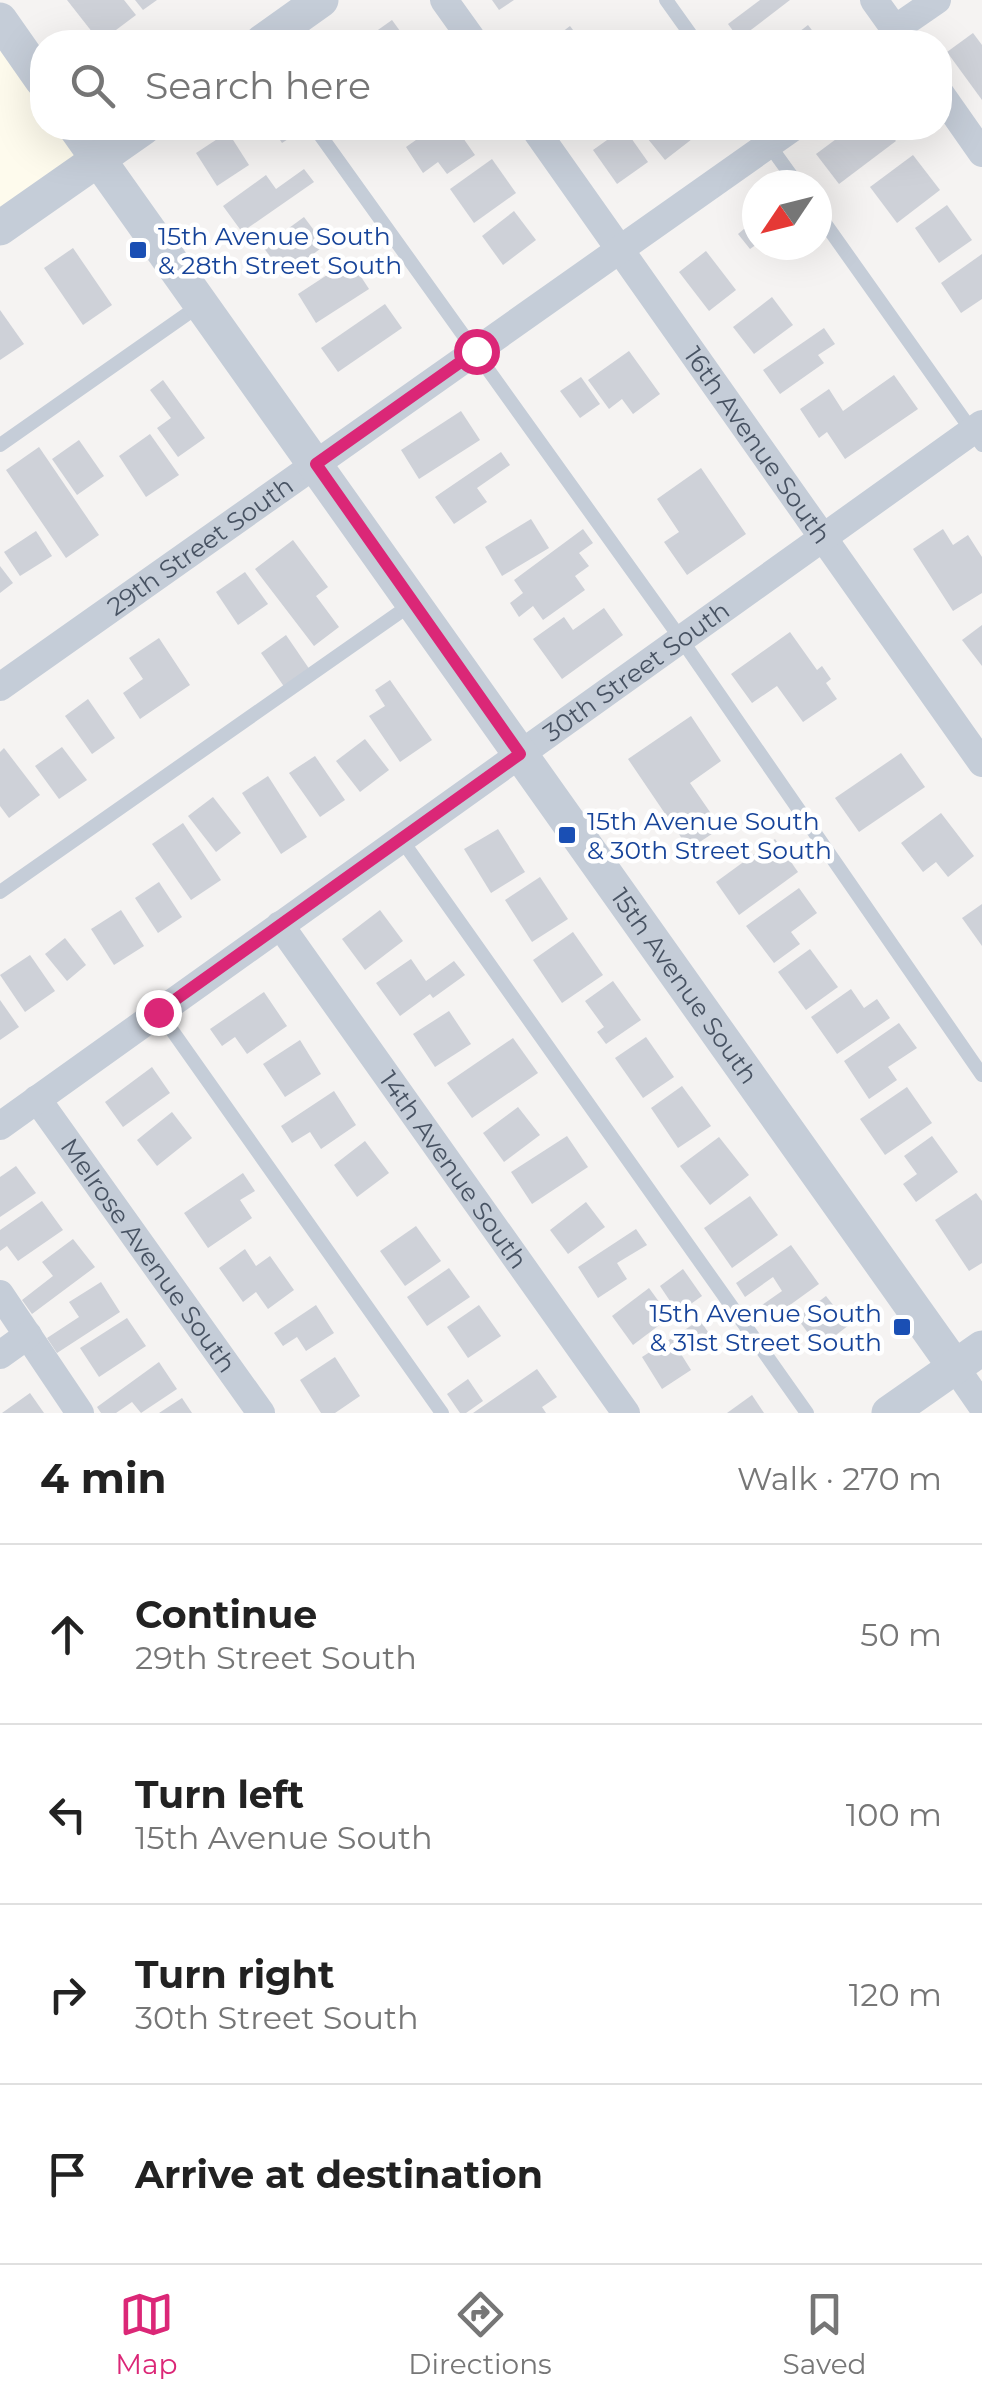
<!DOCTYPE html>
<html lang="en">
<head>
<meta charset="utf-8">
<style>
	body { margin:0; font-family:Montserrat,sans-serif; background:#f6f6f6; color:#222 }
	.compass { position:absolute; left:742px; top:170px; width:90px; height:90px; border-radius:50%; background:#fff; box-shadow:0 10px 40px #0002; rotate:235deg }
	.stop { position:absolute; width:30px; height:30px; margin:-22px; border:8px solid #db2777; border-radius:50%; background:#fff }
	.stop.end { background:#db2777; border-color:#fff; box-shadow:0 2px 10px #0008 }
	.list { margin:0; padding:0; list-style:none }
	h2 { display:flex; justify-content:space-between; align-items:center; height:130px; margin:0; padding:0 40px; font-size:42px }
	h2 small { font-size:32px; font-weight:400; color:#767676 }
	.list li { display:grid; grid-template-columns:65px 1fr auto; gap:30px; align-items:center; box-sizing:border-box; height:180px; padding:0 40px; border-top:2px solid #e0e0e0 }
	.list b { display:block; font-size:38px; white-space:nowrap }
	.list p { margin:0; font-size:32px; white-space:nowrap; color:#767676 }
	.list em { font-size:32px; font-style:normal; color:#767676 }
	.icon { flex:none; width:55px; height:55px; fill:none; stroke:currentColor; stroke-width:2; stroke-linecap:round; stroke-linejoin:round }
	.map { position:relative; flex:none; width:982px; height:1413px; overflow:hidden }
	.search { position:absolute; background:#fff; box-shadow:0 10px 40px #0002; left:30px; right:30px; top:30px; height:110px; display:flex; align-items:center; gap:25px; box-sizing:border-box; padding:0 35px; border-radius:40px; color:#767676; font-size:38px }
	.sheet { height:850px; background:#fff }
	nav { display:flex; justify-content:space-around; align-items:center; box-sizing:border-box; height:140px; border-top:2px solid #e0e0e0; background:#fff; font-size:28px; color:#767676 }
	nav a { display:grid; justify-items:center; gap:5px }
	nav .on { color:#db2777 }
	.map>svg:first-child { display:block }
	.commercial { fill:#fefbed }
	.building { fill:#ced1d8 }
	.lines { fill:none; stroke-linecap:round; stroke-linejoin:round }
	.service { stroke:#c5cdd8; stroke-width:14 }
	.minor { stroke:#c5cdd8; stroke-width:28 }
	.tertiary { stroke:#c5cdd8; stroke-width:35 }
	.route { stroke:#db2777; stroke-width:12 }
	.transit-dot { fill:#1a4fb4; stroke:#fff; stroke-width:4 }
	.labels { text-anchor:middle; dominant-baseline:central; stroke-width:9; stroke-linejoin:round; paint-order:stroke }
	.transit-label { font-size:25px; fill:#164399; stroke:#fff; text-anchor:start }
	.street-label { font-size:25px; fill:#485363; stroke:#fff }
</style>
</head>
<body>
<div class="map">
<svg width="982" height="1413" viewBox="0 0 982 1413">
	<rect width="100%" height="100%" fill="#f5f3f2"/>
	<path class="commercial" d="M0,45L42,105V128H59L80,157L0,213Z"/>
	<g class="building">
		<path d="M67,0H124L136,15L100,42Z"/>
		<path d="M135,0H157L143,10Z"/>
		<path d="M492,0H514L499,10Z"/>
		<path d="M760,0H790L739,39L728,24Z"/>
		<path d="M392,20L408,42H361Z"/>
		<path d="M808,25L821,42H786Z"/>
		<path d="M570,26L582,42H549Z"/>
		<path d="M973,33L982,45V100L947,52Z"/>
		<path d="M272,128H300L302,130L282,143Z"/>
		<path d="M433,128H456L475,155L447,174L438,162L423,173L406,147Z"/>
		<path d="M624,128L648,162L617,184L593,150Z"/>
		<path d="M639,128H683L692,139L665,160Z"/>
		<path d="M851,128H885L896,141L839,184L816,154Z"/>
		<path d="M228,132L249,165L217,186L196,153Z"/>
		<path d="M913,155L940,190L897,223L870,187Z"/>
		<path d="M492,159L516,193L474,223L450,189Z"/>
		<path d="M304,169L314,182L242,232L223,206L266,175L276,189Z"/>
		<path d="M947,205L972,240L939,263L915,228Z"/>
		<path d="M514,211L536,240L503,265L482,236Z"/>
		<path d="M304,217L325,245L285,276L263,247Z"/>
		<path d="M757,218V244L750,249L738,234Z"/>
		<path d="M73,248L112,305L83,325L44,268Z"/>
		<path d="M706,251L736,290L709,311L679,272Z"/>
		<path d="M982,254V299L961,313L941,283Z"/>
		<path d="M350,260L369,289L316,323L298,294Z"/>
		<path d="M772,297L793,325L754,354L733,327Z"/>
		<path d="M385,304L402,328L338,372L321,348Z"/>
		<path d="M0,310L24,344L0,360Z"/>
		<path d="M824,328L835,344L818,355L824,363L780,394L763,370Z"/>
		<path d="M629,351L660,394L633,414L622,399L609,409L588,380Z"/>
		<path d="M894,375L918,409L845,459L827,432L819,438L800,409L829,389L843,411Z"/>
		<path d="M581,377L600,404L580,418L560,391Z"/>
		<path d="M163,380L205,438L178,457L157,428L171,418L150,390Z"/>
		<path d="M461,411L480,440L419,479L401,450Z"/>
		<path d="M150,434L179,475L146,497L119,456Z"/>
		<path d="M79,440L104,476L77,495L52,459Z"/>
		<path d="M39,447L99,535L66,558L6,470Z"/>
		<path d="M501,452L510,465L477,488L487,502L454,524L435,497Z"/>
		<path d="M701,468L746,534L687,575L664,542L679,532L657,499Z"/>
		<path d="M531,519L549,548L502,576L485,547Z"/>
		<path d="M583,529L593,543L579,553L589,566L575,576L585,590L543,620L533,606L519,617L510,603L523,593L514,580Z"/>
		<path d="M943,529L953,545L968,535L982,557V593L953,611L913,549Z"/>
		<path d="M36,531L52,556L20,576L4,552Z"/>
		<path d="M293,540L328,587L316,596L339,627L314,646L255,569Z"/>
		<path d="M0,566L13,583L0,593Z"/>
		<path d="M245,572L268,604L238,625L216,592Z"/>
		<path d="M604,608L623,635L562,679L533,639L564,617L573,630Z"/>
		<path d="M982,625V666L962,640Z"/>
		<path d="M790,632L817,670L822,666L831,679L826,683L837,699L803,722L777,686L752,703L731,674Z"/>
		<path d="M286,635L310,670L285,688L261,653Z"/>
		<path d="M159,638L190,685L140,719L123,693L143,679L129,658Z"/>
		<path d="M390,680L432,740L400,762L369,716L385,706L375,690Z"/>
		<path d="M88,699L115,738L92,754L65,716Z"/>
		<path d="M691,716L721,761L690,783L721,828L689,849L628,759Z"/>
		<path d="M365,739L389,770L360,792L336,761Z"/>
		<path d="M62,747L87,780L59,799L35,766Z"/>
		<path d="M4,748L40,795L9,818L0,806V752Z"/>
		<path d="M901,753L925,787L859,832L835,798Z"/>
		<path d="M315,756L345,800L320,817L289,773Z"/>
		<path d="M268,776L307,837L281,854L242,793Z"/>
		<path d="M213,797L241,833L216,852L188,816Z"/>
		<path d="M941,813L974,856L948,877L936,862L923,872L901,843Z"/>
		<path d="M183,823L221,880L191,900L152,844Z"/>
		<path d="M498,829L525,872L491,893L464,849Z"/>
		<path d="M775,839L798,872L739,915L716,882Z"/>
		<path d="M540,877L568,919L532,942L505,900Z"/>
		<path d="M159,882L182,917L158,933L135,898Z"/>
		<path d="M799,888L817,913L791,932L800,944L774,963L746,926Z"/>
		<path d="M982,904V946L962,918Z"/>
		<path d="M121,910L144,946L114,965L91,929Z"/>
		<path d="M380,910L403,941L365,970L342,939Z"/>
		<path d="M573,932L603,975L562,1003L533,960Z"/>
		<path d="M65,938L86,965L67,981L45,954Z"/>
		<path d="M810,949L838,987L806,1010L778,972Z"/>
		<path d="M30,955L55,991L25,1012L0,975Z"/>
		<path d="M411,959L426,981L454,961L465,975L433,998L430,994L400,1016L376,983Z"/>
		<path d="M613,981L641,1020L606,1044L597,1032L604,1027L585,1001Z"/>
		<path d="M851,989L864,1008L877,999L890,1018L837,1054L811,1017Z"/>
		<path d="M264,992L287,1026L247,1054L235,1037L222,1046L210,1029Z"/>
		<path d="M0,1000L19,1027L0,1040Z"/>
		<path d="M449,1011L471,1044L435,1067L413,1034Z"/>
		<path d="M899,1023L917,1048L888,1067L897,1080L869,1099L844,1061Z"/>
		<path d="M646,1037L674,1077L643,1098L615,1058Z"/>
		<path d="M513,1038L538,1073L472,1118L447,1083Z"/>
		<path d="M300,1040L321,1074L285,1097L263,1064Z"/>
		<path d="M152,1067L170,1093L123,1127L105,1102Z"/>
		<path d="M682,1086L711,1126L678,1148L651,1108Z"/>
		<path d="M907,1087L932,1123L885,1155L860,1119Z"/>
		<path d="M334,1091L356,1125L321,1149L310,1132L292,1143L281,1126Z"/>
		<path d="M518,1107L540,1135L504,1162L483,1133Z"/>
		<path d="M172,1112L192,1138L157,1166L137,1140Z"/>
		<path d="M567,1136L588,1167L532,1204L511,1172Z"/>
		<path d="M932,1136L958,1172L916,1202L903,1184L917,1174L904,1156Z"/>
		<path d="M719,1137L749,1175L710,1205L680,1166Z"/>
		<path d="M365,1141L389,1173L357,1197L334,1165Z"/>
		<path d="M16,1166L36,1193L0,1217V1177Z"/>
		<path d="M243,1173L255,1191L240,1200L252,1218L208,1248L184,1213Z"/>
		<path d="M976,1193L982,1201V1263L969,1271L935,1220Z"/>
		<path d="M750,1196L778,1235L732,1268L704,1228Z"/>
		<path d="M42,1201L63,1230L18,1261L7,1246L0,1251V1230Z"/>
		<path d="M586,1202L605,1227L568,1254L550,1230Z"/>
		<path d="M416,1226L441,1261L405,1286L380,1251Z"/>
		<path d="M636,1229L647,1245L617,1263L627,1279L598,1298L578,1267Z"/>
		<path d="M73,1239L95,1267L32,1314L22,1300L53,1276L42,1262Z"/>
		<path d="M791,1245L819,1284L765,1323L755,1310L782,1291L773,1277L745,1297L736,1283Z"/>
		<path d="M245,1249L256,1266L270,1256L294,1290L268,1309L256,1292L243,1302L219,1268Z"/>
		<path d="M449,1268L470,1297L427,1326L407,1297Z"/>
		<path d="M683,1269L702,1296L678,1313L660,1286Z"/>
		<path d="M101,1282L120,1312L57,1353L47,1338L79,1317L69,1302Z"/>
		<path d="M649,1288L670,1317L633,1345L612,1316Z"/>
		<path d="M826,1296L849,1325L819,1348L797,1318Z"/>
		<path d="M316,1305L334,1333L306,1351L297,1337L283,1346L274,1333Z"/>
		<path d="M479,1305L501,1336L468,1358L447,1327Z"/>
		<path d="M127,1318L146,1346L99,1377L80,1348Z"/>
		<path d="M700,1320L710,1335L681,1354L691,1370L662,1389L642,1357Z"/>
		<path d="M335,1357L360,1396L335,1413H321L300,1380Z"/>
		<path d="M159,1362L177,1389L141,1413L132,1402L116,1413H101L97,1407Z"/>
		<path d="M537,1369L557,1397L542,1407L546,1413H473Z"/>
		<path d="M468,1379L483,1401L466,1413H460L447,1394Z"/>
		<path d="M30,1393L44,1413H2Z"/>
		<path d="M752,1395L764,1413H727Z"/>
		<path d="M182,1398L192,1413H159Z"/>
	</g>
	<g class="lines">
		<g class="service">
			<path d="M666,0L696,42"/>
			<path d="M315,128L681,639L982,1075"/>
			<path d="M757,128L798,185"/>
			<path d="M817,212L982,445"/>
			<path d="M0,445L200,305"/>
			<path d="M401,839L807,1413"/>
			<path d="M0,892L413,603"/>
			<path d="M159,1012L442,1413"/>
		</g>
		<g class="minor">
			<path d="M444,0L474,42"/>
			<path d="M874,0L904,42"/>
			<path d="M895,29L937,0"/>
			<path d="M940,93L982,153"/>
			<path id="s1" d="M534,128L982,763"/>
			<path id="s2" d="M0,687L792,128"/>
			<path id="s3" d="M280,925L626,1413"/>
			<path id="s4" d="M37,1099L261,1413"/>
			<path id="s5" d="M0,1126L982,424"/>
			<path d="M0,1294L80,1413"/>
			<path d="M0,1355L28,1335"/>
			<path d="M955,1367L982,1406"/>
		</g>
		<g class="tertiary">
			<path d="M0,20L42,80"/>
			<path d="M262,42L321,0"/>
			<path id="s6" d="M76,128L955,1367"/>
			<path d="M0,228L143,128"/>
			<path d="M889,1413L982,1348"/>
		</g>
	</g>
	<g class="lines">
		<path class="route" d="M158,1012L520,754L316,464L476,351"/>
	</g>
	<g class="transit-dot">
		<rect x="128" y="240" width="20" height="20" rx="5"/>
		<rect x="557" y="825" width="20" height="20" rx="5"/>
		<rect x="892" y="1317" width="20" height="20" rx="5"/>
	</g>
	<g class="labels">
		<g class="transit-label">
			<text x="158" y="236">15th Avenue South<tspan x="158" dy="29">&amp; 28th Street South</tspan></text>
			<text x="587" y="821">15th Avenue South<tspan x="587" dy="29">&amp; 30th Street South</tspan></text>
			<text x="882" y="1313" text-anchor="end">15th Avenue South<tspan x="882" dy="29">&amp; 31st Street South</tspan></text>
		</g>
		<g class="street-label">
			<text stroke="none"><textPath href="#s1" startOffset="388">16th Avenue South</textPath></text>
			<text stroke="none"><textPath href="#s2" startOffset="245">29th Street South</textPath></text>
			<text stroke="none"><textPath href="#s5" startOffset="782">30th Street South</textPath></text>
			<text stroke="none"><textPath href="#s6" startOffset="1052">15th Avenue South</textPath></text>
			<text stroke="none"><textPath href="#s3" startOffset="300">14th Avenue South</textPath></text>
			<text stroke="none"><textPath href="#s4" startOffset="192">Melrose Avenue South</textPath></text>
		</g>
	</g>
</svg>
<svg class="compass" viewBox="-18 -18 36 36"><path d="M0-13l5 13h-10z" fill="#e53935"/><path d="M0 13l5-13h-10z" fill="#767676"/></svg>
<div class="stop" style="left:476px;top:351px"></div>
<div class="stop end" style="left:158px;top:1012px"></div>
<div class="search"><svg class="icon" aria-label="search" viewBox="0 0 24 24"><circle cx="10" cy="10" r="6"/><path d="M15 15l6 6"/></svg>Search here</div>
</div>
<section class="sheet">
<h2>4 min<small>Walk · 270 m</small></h2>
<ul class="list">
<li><svg class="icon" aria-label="ahead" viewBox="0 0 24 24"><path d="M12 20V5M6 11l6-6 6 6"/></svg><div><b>Continue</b><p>29th Street South</p></div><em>50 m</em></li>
<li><svg class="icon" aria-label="left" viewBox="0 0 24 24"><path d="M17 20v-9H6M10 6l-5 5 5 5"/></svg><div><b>Turn left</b><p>15th Avenue South</p></div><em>100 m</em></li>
<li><svg class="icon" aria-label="right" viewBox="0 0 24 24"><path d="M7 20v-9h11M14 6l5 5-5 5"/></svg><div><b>Turn right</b><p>30th Street South</p></div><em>120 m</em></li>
<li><svg class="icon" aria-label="arrive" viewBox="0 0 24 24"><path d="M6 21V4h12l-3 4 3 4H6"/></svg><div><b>Arrive at destination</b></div></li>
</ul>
</section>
<nav>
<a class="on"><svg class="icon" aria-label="map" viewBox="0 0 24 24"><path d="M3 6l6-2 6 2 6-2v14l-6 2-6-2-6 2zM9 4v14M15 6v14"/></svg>Map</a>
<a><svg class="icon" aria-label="directions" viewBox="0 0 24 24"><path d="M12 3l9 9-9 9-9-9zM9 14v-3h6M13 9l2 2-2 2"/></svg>Directions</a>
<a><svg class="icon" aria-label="saved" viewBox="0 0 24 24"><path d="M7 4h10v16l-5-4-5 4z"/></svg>Saved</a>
</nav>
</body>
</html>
